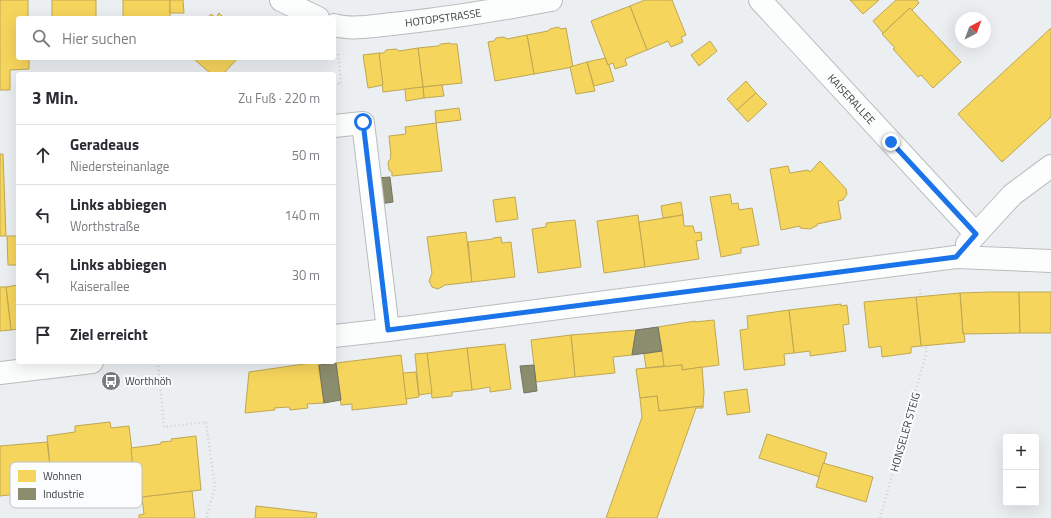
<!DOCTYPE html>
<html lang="de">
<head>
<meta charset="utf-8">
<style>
	body { margin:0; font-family:"Titillium Web",sans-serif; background:#f2f2f3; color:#2b2b33 }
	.controls { position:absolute; right:12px; bottom:12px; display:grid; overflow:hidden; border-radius:4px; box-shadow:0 4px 16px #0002 }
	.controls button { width:36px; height:36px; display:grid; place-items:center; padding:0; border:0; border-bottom:1px solid #e1e1e2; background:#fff; color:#2b2b33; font:20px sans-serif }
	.compass { position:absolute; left:955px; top:12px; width:36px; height:36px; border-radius:50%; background:#fff; box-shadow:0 4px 16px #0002; rotate:41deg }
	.stop { position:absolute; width:12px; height:12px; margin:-9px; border:3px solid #1a73e8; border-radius:50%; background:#fff }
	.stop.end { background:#1a73e8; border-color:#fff; box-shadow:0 1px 4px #0008 }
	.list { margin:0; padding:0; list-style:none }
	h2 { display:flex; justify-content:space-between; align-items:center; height:52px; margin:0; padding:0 16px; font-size:17px }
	h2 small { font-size:13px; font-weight:400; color:#7c7c81 }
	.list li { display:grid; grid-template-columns:26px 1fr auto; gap:12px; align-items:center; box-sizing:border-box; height:60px; padding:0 16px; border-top:1px solid #e1e1e2 }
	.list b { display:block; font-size:15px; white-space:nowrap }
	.list p { margin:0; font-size:13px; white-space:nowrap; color:#7c7c81 }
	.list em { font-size:13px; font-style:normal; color:#7c7c81 }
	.icon { flex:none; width:22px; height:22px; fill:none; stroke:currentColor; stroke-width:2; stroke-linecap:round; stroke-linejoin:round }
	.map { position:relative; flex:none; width:1051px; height:518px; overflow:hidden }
	.search { position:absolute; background:#fff; box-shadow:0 4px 16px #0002; left:16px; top:16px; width:320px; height:44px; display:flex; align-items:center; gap:10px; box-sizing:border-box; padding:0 14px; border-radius:4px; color:#7c7c81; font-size:15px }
	.panel { position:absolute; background:#fff; box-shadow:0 4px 16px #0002; left:16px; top:72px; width:320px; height:292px; border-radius:4px }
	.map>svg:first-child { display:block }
	.homes { fill:#f6d55c; stroke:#bea753 }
	.industry { fill:#8c8c6e; stroke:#737460 }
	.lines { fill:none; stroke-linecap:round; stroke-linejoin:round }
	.minor-casing { stroke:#babcbe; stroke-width:24 }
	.path { stroke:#cecfd0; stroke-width:2.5; stroke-dasharray:1 3; stroke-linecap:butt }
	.minor { stroke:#fcfdfd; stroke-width:22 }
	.route { stroke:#1a73e8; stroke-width:5 }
	.labels { text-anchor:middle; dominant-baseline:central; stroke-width:4; stroke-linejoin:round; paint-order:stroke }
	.street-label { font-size:11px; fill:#3a3c3e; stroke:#fafcfe }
	.poi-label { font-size:11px; fill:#3a3c3e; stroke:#fafcfe; text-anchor:start }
	.key { fill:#fafcfe; stroke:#c0c2c4; stroke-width:1 }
	.key-label { font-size:11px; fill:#3a3c3e }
</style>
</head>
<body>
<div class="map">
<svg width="1051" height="518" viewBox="0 0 1051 518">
	<rect width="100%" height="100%" fill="#eceff2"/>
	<g class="homes">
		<path d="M0,0H28V18H18V58H29V69L10,70V90H0Z"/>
		<rect x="52" y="0" width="44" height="18"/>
		<rect x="123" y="0" width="47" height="18"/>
		<path d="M170,0H183L184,13H170Z"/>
		<path d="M645,0H672L686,35L681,37L683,42L671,47L668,41L647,50L630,6Z"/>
		<path d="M850,0H879L863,14Z"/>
		<path d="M896,0H917L919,3L912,10L910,8L883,33L873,21Z"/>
		<path d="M630,6L647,50L625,59L627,65L615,69L613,63L608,65L591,21Z"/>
		<path d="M910,8L961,62L933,88L921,75L918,77L893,49L895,48L882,34Z"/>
		<path d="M219,13L224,18H207L211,14L216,18Z"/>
		<path d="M558,27L561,29L566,28L573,67L534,74L527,35L548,31L550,29Z"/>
		<path d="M1051,28V117L1002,162L958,114Z"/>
		<path d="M527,35L534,74L495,81L488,42L494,41L496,38L504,37L507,39Z"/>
		<path d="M710,41L717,51L699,66L691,55Z"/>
		<path d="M449,43L452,44H457L462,83L423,87L418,48L438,46L441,44Z"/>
		<path d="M418,48L423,87L383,92L379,53H384L386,50L396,49L399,51Z"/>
		<path d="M379,53L383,85L368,88L363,55Z"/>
		<path d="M194,58H238L223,74H211L194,59Z"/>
		<path d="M605,58L608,65H609L614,81L594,86L587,62Z"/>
		<path d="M587,62L595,91L576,94L570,67Z"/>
		<path d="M746,81L756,93L737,110L727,99Z"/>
		<path d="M442,85L444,96L424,98L423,87Z"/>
		<path d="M423,87L424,98L406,101L405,89Z"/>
		<path d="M756,93L767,104L748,122L737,110Z"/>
		<path d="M459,108L461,120L436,123L435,111Z"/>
		<path d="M436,123L442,171L392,176V172L389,170L388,162L391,158L390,155H391L389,136L406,134L405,127Z"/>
		<path d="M0,154H3L6,236H0Z"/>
		<path d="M820,161L846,189L847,194L843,200L838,201L841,219L817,224L818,225L810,229L800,228V226L781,230L770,169L788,166L790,173L808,170L810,172Z"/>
		<path d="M730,194L732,204L738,203L739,210L752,208L759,245L741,248V253L721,257L710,197Z"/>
		<path d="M515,197L518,219L496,222L493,200Z"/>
		<path d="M681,202L683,215L663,218L661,206Z"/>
		<path d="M638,215L645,267L604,273L597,221Z"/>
		<path d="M683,215L684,226H693L695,233L701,232L702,240L696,241L699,259L645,267L639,222Z"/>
		<path d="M575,220L581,267L538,273L532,229L546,227V223Z"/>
		<path d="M466,232L472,282L445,285L438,289L432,287L429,281L432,273L427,237Z"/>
		<path d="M7,236H18V265H8Z"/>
		<path d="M501,237L502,243L511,242L515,277L472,282L468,242L493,239V238Z"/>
		<path d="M18,285V329L11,330L6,287Z"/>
		<path d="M0,287H6L11,330L0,331Z"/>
		<path d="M990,292H1019L1020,333L963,334L960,293Z"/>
		<path d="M1019,292H1051V333H1020Z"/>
		<path d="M960,293L963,334L964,333L965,342L921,346L916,297Z"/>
		<path d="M916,297L921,346L911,347V353L882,357L881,346L869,348L864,302Z"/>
		<path d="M841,304V306L847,305L849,324L843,325L846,351L810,356V351L794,353L789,310Z"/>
		<path d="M789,310L794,353L784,354L785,365L744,370L740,330L748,329L747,316Z"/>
		<path d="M714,320L719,365L682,370V365L664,367L658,327L695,321V322Z"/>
		<path d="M636,330L632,355L613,357L615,373L575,377L571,335Z"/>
		<path d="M571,335L575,377L536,382L531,340Z"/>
		<path d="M505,344L511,389L490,392V387L472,390L467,348Z"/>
		<path d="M467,348L472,390L452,392V396L432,398L427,353Z"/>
		<path d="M662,351L664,366L646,368L644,354Z"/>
		<path d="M427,353L432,393L419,395L415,354Z"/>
		<path d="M401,355L407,404L352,410V404L341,405L336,363Z"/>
		<path d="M318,362L324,403L307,404L308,408L290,410L289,407L274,408L275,410L245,413L249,372Z"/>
		<path d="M682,365V370L702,367L704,392L703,406L659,411L657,396L640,398L636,369Z"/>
		<path d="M416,372L419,397L406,399L403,373Z"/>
		<path d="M747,389L750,412L727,415L724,392Z"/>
		<path d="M657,396L659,411L703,406V408H696L657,518H606L642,417L640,398Z"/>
		<path d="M110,422L111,428L129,426L135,475L52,484L47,436L75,432V426Z"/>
		<path d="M767,434L827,453L820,477L759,458Z"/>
		<path d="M196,436L201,490L136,498L131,448L161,444V442L172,441L171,439Z"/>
		<path d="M47,442L53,490L0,496V446Z"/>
		<path d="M823,463L873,477L866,502L816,487Z"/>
		<path d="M192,491L195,518H139V515L144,514L142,497Z"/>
		<path d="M256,506L317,513L316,518H255Z"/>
	</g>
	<g class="industry">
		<path d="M390,177L393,202L380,204L377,178Z"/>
		<path d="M658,327L662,351L632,355L636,330Z"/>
		<path d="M336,363L341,400L324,403L319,365Z"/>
		<path d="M534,365L537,391L524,393L520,366Z"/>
	</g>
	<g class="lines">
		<g class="minor-casing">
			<g id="minor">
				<path d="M281,0L318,18"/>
				<path id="s1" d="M760,0L976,234"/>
				<path id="s2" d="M334,25C352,30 373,26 392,24C445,19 498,10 551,0"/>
				<path d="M334,126L363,123L388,330"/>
				<path d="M967,244L1012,195L1051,166"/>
				<path d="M334,336L388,330L956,257L1051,261"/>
				<path d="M0,373L92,362"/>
			</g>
		</g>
		<g class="path">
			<path d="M334,84H341L338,52"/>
			<path d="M920,289L921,296"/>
			<path d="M158,362L164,427L206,422L215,488L207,514V518"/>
			<path d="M880,518L926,354V345"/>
		</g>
		<use href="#minor" class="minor"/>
	</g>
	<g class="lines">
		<path class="route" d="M363,122L388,330L956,257L976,234L891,142"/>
	</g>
	<defs>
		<g id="bus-disc" transform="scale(1)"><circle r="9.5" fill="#787b7d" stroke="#fafcfe"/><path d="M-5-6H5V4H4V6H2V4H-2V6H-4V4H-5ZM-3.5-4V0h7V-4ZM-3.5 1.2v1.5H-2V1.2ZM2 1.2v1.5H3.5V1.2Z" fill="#fff"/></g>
	</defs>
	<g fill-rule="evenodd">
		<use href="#bus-disc" x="111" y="381"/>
	</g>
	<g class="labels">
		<g class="street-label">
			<text stroke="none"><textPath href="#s2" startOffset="110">HOTOPSTRASSE</textPath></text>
			<text stroke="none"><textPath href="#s1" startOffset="135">KAISERALLEE</textPath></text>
			<text transform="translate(905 432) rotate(-74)">HONSELER STEIG</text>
		</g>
		<g class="poi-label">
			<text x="125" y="381">Worthhöh</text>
		</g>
	</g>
	<rect x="10" y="462" width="132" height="46" rx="6" class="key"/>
	<rect x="18" y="470" width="18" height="12" fill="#f6d55c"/>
	<rect x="18" y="488" width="18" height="12" fill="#8c8c6e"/>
	<g class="key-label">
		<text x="43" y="480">Wohnen</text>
		<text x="43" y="498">Industrie</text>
	</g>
</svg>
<div class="controls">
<button>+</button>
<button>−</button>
</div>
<svg class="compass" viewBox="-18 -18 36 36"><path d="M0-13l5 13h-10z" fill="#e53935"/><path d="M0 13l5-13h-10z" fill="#7c7c81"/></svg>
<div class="stop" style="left:363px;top:122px"></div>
<div class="stop end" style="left:891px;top:142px"></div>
<div class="search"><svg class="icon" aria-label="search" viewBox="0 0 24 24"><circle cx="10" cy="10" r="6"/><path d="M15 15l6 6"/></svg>Hier suchen</div>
<section class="panel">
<h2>3 Min.<small>Zu Fuß · 220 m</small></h2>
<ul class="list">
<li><svg class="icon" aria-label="ahead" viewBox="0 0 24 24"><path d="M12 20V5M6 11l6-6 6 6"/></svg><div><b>Geradeaus</b><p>Niedersteinanlage</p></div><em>50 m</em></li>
<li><svg class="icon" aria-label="left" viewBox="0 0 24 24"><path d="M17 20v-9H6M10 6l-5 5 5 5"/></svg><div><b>Links abbiegen</b><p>Worthstraße</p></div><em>140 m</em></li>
<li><svg class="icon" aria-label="left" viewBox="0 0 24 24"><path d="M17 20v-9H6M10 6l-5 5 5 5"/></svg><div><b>Links abbiegen</b><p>Kaiserallee</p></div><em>30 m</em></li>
<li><svg class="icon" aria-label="arrive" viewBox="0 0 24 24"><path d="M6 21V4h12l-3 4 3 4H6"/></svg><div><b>Ziel erreicht</b></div></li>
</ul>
</section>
</div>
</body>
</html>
